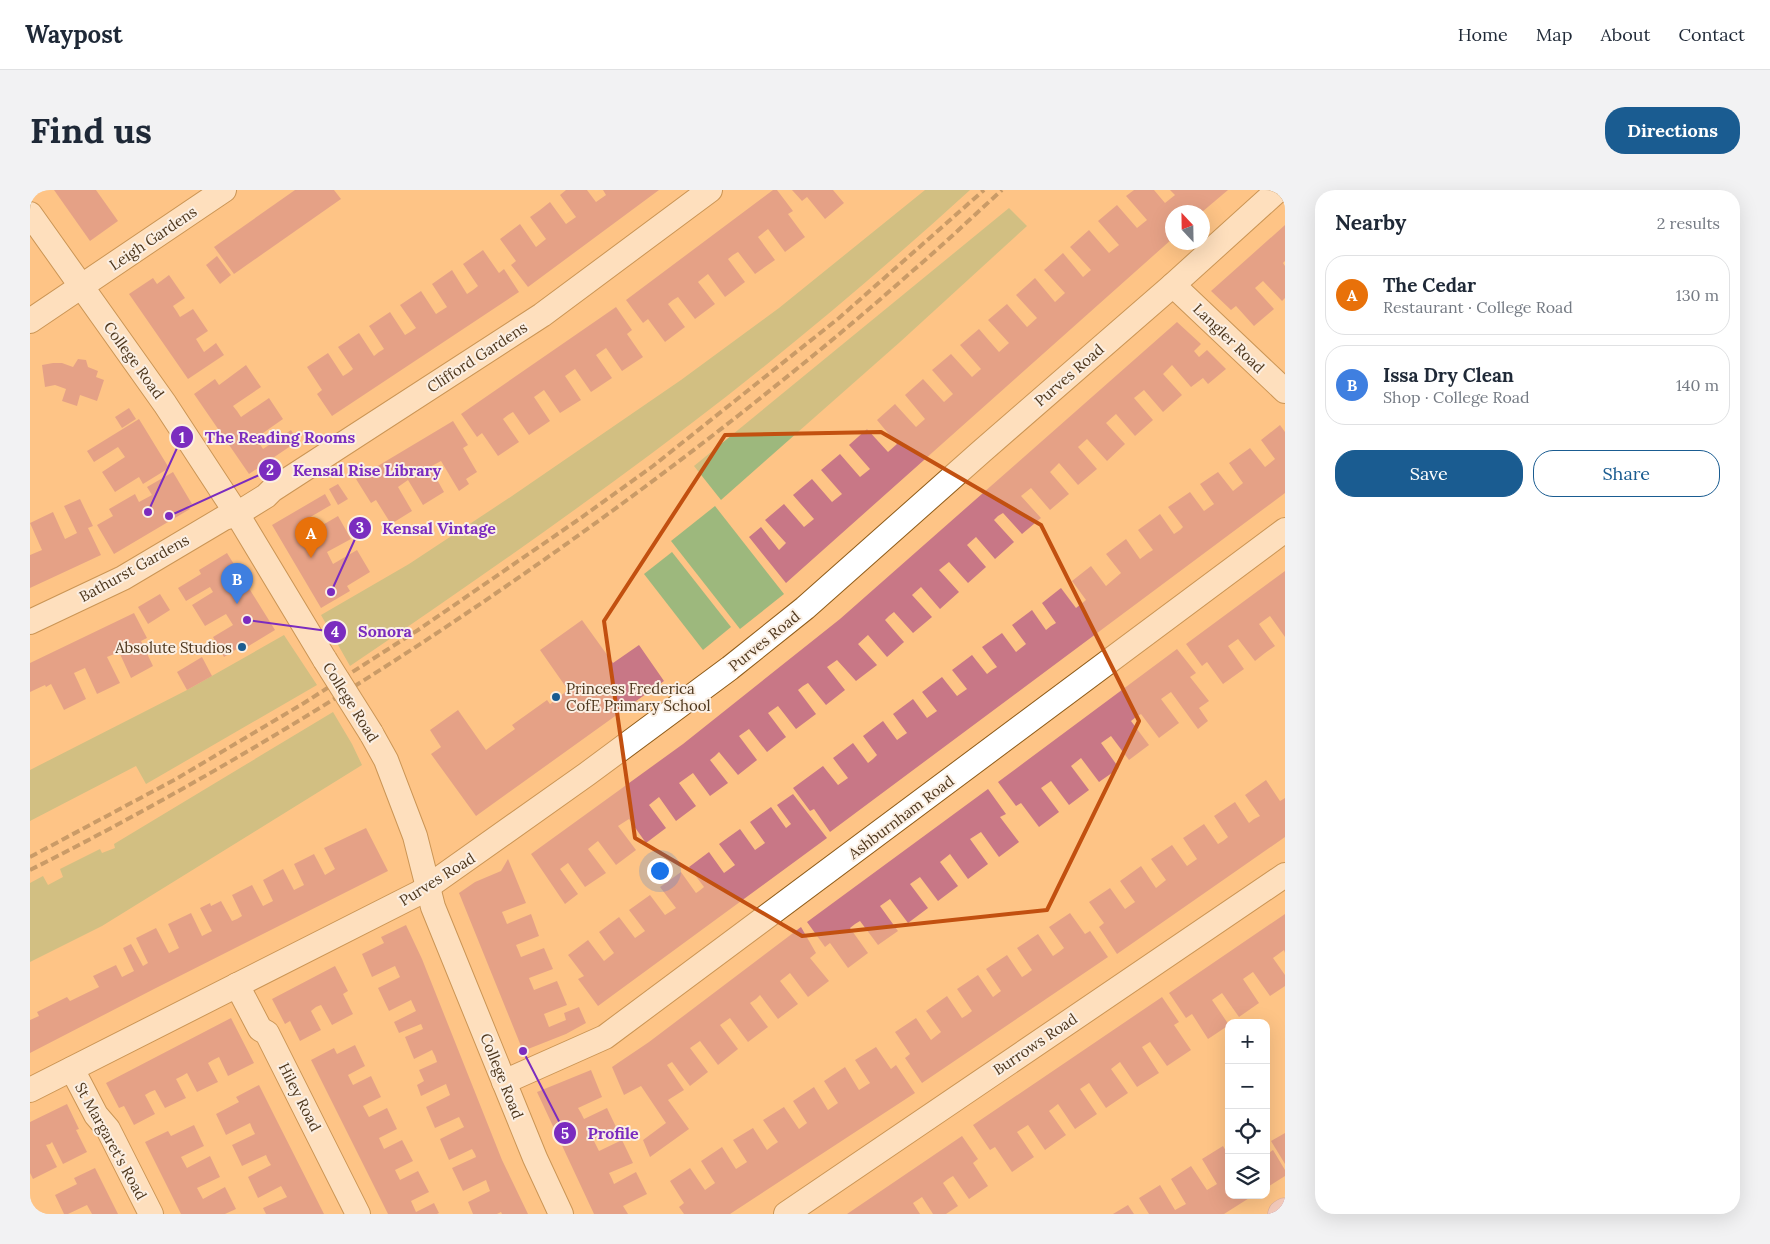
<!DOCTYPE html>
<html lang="en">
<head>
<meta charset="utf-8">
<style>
	body { margin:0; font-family:Lora,serif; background:#f2f2f3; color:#1f2937 }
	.controls { position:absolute; right:15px; bottom:15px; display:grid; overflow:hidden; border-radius:10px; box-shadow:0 5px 20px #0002 }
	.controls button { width:45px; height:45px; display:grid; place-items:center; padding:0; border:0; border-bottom:1px solid #e0e1e3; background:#fff; color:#1f2937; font:25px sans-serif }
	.compass { position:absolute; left:1135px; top:15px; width:45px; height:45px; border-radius:50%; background:#fff; box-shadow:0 5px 20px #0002; rotate:338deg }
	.you { position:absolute; left:629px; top:680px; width:18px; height:18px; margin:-12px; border:4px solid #fff; border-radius:50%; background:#1a73e8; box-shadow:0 0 0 8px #1a73e833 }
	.badge { display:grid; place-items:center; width:32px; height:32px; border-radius:50%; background:#1a5c91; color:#fff; font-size:16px; font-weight:700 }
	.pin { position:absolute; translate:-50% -41px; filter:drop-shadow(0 1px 2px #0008) }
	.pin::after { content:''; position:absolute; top:26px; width:18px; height:15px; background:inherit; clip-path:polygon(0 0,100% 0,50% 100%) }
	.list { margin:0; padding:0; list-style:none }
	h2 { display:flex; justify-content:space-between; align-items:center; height:65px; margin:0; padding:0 20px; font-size:21px }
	h2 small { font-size:16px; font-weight:400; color:#747a83 }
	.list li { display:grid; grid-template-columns:32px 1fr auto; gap:15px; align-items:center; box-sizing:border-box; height:80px; margin:0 10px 10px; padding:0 10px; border:1px solid #e0e1e3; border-radius:20px }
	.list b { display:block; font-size:19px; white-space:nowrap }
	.list p { margin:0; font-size:16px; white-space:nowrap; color:#747a83 }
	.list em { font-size:16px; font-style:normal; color:#747a83 }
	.actions { display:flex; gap:10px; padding:15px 20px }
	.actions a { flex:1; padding:11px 0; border:1px solid #1a5c91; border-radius:20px; text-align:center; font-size:18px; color:#1a5c91 }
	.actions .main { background:#1a5c91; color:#fff }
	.icon { flex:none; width:28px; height:28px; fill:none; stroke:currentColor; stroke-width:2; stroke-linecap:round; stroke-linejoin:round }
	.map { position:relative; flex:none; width:1255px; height:1024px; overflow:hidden; border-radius:20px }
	header { display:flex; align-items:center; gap:30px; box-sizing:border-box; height:70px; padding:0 25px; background:#fff; border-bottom:1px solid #e0e1e3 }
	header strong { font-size:24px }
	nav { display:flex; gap:28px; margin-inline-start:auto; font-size:18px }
	.intro { display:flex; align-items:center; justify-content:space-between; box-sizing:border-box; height:120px; padding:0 30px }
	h1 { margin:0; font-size:35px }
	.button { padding:12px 22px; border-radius:20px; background:#1a5c91; color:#fff; font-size:18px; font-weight:700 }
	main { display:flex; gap:30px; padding:0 30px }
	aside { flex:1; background:#fff; border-radius:20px; box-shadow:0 5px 20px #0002 }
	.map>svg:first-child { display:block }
	.green { fill:#9db87d }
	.building { fill:#c87786 }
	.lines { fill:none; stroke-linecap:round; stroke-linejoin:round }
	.minor-casing { stroke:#8f5c19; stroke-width:26 }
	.major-casing { stroke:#a687ab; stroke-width:29 }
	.minor { stroke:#fff; stroke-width:24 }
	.major { stroke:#e6d1fa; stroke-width:28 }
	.rail { stroke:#8c6942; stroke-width:4; stroke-dasharray:8 4; stroke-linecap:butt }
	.minor-bridge-casing { stroke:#8f5c19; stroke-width:26; stroke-linecap:butt }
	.minor-bridge { stroke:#fff; stroke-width:24 }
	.marked { fill:none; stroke:#c25010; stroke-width:4; stroke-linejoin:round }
	.poi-dot { fill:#1a5c91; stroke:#fbefe3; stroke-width:2 }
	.labels { text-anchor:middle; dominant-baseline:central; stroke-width:4; stroke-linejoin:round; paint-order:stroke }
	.street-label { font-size:15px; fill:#4e371d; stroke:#fbefe3 }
	.poi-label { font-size:15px; fill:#4e371d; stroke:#fbefe3; text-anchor:end }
	.leader { fill:none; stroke:#7b2cbf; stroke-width:2 }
	.callout-dot { fill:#7b2cbf; stroke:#fbefe3; stroke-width:2 }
	.mark-label { font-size:15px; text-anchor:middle; font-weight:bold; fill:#fff }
	.callout-label { font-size:16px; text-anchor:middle; font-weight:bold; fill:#7b2cbf; stroke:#fbefe3; stroke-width:4; stroke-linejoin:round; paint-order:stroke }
</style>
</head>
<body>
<header>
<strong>Waypost</strong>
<nav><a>Home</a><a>Map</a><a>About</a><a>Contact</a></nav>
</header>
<div class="intro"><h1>Find us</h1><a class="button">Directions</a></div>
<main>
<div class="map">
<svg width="1255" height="1024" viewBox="0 0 1255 1024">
	<rect width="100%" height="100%" fill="#fec486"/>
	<g class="green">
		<path d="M895,0H940C862,71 781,140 697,206C575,301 448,389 320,476L291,425L379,374L482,306L651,190L749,118Z"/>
		<path d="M979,18L997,36L870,152L691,310L664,276Z"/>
		<path d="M685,316L754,404L710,439L641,351Z"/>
		<path d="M642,362L701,437L673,460L614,384Z"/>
		<path d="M254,445L287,495L116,594L106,576L0,631V580L157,500Z"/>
		<path d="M303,522L322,554L332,575L72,736L0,772V693L13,686L18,695L33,687L30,679L70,659L72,663L85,658L84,654Z"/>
	</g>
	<g class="building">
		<path d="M24,0H66L88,31L60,51Z"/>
		<path d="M265,0H304L311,9L204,84L184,57Z"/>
		<path d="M536,0H557L566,12L576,5L573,0H629L498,97L481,75L486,71L470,49L490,34L506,57L516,49L500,27L510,20L520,12L536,34L546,27L530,5Z"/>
		<path d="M743,0H747L763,21L758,24L775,47L755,62L738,39L728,47L745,70L725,84L708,62L703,65L698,69L715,92L695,107L678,84L668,92L685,114L665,129L648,107L643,110L638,114L655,137L635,152L618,129L613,133L596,110Z"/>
		<path d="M762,0H803L814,13L795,29L777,7L772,11Z"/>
		<path d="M1104,0H1124L1135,13L1145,5L1140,0H1198L1172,22H1142V49L756,393L719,347L731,337L749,360L756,353L735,330L754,314L774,337L784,329L763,305L782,289L802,312L812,304L791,280L810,264L830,287L840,279L819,255L837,239L858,262L867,254L847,230L865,214L886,237L895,229L875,205L893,189L914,212L923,204L902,180L921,164L942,187L951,179L930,155L949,139L969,162L979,153L958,130L977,114L997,137L1007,128L986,105L1005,88L1025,112L1035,103L1014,80L1033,63L1053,87L1061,80L1040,57L1059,40L1079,63L1089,55L1068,31L1087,15L1107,38L1117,30L1096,6Z"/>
		<path d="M1255,35V71L1253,73L1255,76V108L1252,111L1233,91L1225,98L1244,119L1224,136L1206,116L1201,120L1181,101Z"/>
		<path d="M453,60L469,83L474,79L489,102L302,226L287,204L292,200L277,177L298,163L313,186L318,183L323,179L308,157L329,143L344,166L349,162L354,159L339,136L360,122L375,145L380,142L386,138L370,115L391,101L406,124L417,117L402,94L422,80L437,104L443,100L448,96L433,74Z"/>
		<path d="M187,66L201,85L190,94L176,75Z"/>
		<path d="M139,85L155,108L143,116L147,122L150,127L163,119L178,141L166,149L174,162L186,153L194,165L158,189L99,104L123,88L127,94Z"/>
		<path d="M586,117L602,140L597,144L613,167L592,181L576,158L566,165L582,188L561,202L545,179L535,186L551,210L530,223L514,200L504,207L520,231L499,245L483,222L478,225L473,229L489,252L468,266L452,243L447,247L431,224Z"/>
		<path d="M1147,132L1171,154L1164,161L1169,167L1177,160L1196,179L1178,194L1173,188L1161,197L1142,175L1133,184L1152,205L1133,222L1114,200L1104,208L1123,230L1105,246L1086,224L1076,233L1095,254L1077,271L1057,249L1048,257L1067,279L1048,295L1029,273L1020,282L1039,304L1020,320L1001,298L991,306L1011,328L992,344L973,323L968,326L964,330L984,352L965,369L946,347L937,355L956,377L938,393L919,372L909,380L929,402L910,419L891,397L882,405L902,427L883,443L864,422L859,426L855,430L874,452L857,467L838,445L828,454L847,475L826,491L807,470L797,477L815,500L796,515L778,493L773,496L768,500L786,524L766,539L748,516L738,523L756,547L737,562L719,539L709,546L727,570L708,585L689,562L685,566L680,570L698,593L680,606L663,583L649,593L666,616L646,631L629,607L619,615L636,638L616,653L599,629L588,636L606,660L586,675L568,651L558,659L576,683L555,697L538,673L530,679L548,704L535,714L501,664L653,554L810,429Z"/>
		<path d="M48,169L56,170L58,177L68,181L66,187L74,190L67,211L50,205L47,216L32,211L36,199L25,195L15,197L12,175L23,173H32L43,177Z"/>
		<path d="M216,175L231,197L203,216L207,221L211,227L239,208L253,229L226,248L233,259L261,240L268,251L219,284L164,204L185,189L189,195Z"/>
		<path d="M99,218L106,229L92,238L85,227Z"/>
		<path d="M109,229L139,278L113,294L109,287L85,302L72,282L95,267L88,257L64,272L57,261Z"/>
		<path d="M423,231L438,255L433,258L447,282L436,289L439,294L429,301L411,271L400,277L414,302L393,315L378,290L368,297L382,321L361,334L346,310L341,313L326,289Z"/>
		<path d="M1250,235L1255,242V303L800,642L784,619L780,621L763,598L793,576L808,595L818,588L803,568L823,553L838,573L843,569L847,565L833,546L853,531L867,550L877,543L863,524L883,509L897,528L907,521L892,502L912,487L927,506L937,499L922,480L942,465L957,484L962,480L967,477L952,457L972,443L986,462L996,454L982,435L1002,420L1016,440L1021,436L1026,433L1012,413L1031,398L1046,418L1056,410L1042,391L1061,376L1076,396L1091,383L1076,364L1096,349L1110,369L1118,363L1123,360L1108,340L1130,324L1144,344L1150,340L1153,337L1138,317L1160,302L1174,321L1184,314L1170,294L1188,282L1203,301L1213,293L1199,273L1220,258L1235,277L1245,269L1231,250Z"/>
		<path d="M143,282L162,314L158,316L160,319L84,364L67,335L83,326L79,319L105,304L109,312L122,305L117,297Z"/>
		<path d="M308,294L318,309L308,315L299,299Z"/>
		<path d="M295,304L301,315L277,329L284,340L308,326L321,349L297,362L303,374L327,360L340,382L317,396L320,401L291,418L242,335Z"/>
		<path d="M50,309L63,336L58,338L71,365L0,398V365L12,360L0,333L23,322L35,349L47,343L34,316Z"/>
		<path d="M197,363L245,440L217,457L215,454L194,467L183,447L203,435L196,424L175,436L162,415L183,402L180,397L156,411L148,398L171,384L169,380Z"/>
		<path d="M1255,381V447L1240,426L1229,434L1245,456L1235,463L1225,471L1208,449L1198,456L1214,479L1193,494L1177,472L1172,476L1156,454Z"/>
		<path d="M130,404L140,420L118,434L108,417Z"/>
		<path d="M104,423L117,448L111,451L123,476L101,488L89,462L77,467L90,493L67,504L55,478L44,483L56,509L34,520L21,494L16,497L15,495L0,502V473Z"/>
		<path d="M552,430L583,473L609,455L634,491L446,626L401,564L411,557L400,540L428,520L456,560L485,539L482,535L517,510L520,514L538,500L510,460Z"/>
		<path d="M1147,459L1166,483L1160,487L1179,511L1169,518L1178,531L1168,539L1141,502L1131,509L1149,533L1129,548L1111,524L1106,527L1101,531L1119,555L1099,570L1081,546L1071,553L1089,578L1069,592L1051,568L1041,576L1059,600L1039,615L1021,591L1011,598L1029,622L1009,637L991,613L986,616L968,592Z"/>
		<path d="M172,467L182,486L157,500L147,482Z"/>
		<path d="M1236,590L1250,611L1255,608V647L1087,764L1069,737L1074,733L1059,712L1080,698L1095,719L1105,712L1090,691L1111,676L1126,698L1136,690L1121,669L1142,655L1157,676L1167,669L1153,648L1174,634L1188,654L1193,651L1198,647L1184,626L1205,612L1219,633L1224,629L1230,626L1215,605Z"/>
		<path d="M958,599L976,624L970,627L989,652L969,667L951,642L940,649L958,674L938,689L920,664L910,672L928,696L908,711L890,687L880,694L898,718L878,733L860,709L850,716L868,741L848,755L830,731L825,734L820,738L838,763L818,778L800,753L795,757L777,732Z"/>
		<path d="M763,604L797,648L568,816L548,789L554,786L538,765L558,750L574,771L584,763L569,742L589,727L605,748L615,741L599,720L620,705L635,725L646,718L630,697L651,682L666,703L669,701L674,697L659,677L679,662L694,683L705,675L689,654L710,639L725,660L735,653L720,632L741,617L756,638L761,634L747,615Z"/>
		<path d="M336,638L358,681L124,799L0,863V830L9,826L7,822L37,807L40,811L69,797L63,786L86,775L92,787L104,781L93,758L101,754L113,776L118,773L106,748L126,738L139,763L149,758L138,734L161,723L172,746L182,741L170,718L180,713L181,716L191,711L202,731L207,729L212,726L202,705L222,695L233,716L243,711L233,690L253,679L264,700L274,695L264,674L284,664L295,685L305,679L294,658Z"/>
		<path d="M478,669L496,713L472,722L477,734L501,724L509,746L486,755L491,767L514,758L523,779L499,788L504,800L527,791L537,815L514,824L519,837L536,830L534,823L549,817L556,833L536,844L493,861L429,703L445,692L471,681Z"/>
		<path d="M1040,723L1055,744L1060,741L1078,767L892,893L875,868L880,864L865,842L886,828L901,850L911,842L896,821L917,806L932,828L937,825L942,821L927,799L948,785L963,807L971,801L956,779L977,765L992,787L997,784L1002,780L987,758L1008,744L1023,766L1029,762L1034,758L1019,737Z"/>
		<path d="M1255,724V763L1254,760L1243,768L1255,785V796L1240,806L1223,782L1213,789L1229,813L1209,827L1192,803L1182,810L1199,835L1178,849L1162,824L1156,828L1139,803Z"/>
		<path d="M376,735L392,769L472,970L498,1024H472L471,1022L467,1024H443L438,1012L460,1001L456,990L433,1001L422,978L446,967L445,964L442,959L419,970L410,949L434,937L429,927L405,938L396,917L420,905L416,894L391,906L387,895L394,891L389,880L407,872L405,866L402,860L384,869L375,847L393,839L391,834L369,843L364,832L386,821L381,810L359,821L348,798L370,787L365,776L342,787L332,764L354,753L351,747Z"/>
		<path d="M771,737L786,763L780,768L799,791L778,807L760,783L750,791L768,814L748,829L730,805L726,809L720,813L738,837L718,852L700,828L690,835L708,859L688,875L670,851L660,858L678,882L660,896L642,872L637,875L654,900L638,910L659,939L620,967L613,950L636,933L611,896L594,905L582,877L619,852Z"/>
		<path d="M305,776L318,801L313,804L323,824L302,835L291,815L286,817L281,821L291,840L270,851L260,831L255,834L242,809Z"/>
		<path d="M1132,807L1149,832L1144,835L1161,860L1137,876L1120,852L1112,857L1129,883L1107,897L1090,872L1081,879L1098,903L1076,918L1059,893L1050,899L1067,924L1045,939L1028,914L1023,918L1019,921L1036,945L1015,960L998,935L987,942L1004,967L982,982L965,957L960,960L943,935Z"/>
		<path d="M201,828L224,873L198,886L189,867L183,870L178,873L188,892L167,902L157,883L152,886L146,889L156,908L135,918L125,900L120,902L115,905L125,924L104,935L94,916L89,918L76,893Z"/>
		<path d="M325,855L335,876L318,885L323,895L341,886L351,907L333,916L339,927L357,918L367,939L349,948L354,959L372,950L383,971L365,980L370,990L388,981L399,1002L381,1011L386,1022L404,1013L409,1023L407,1024H358L281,870L304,858L307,864Z"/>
		<path d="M846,857L861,879L866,875L885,903L700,1024H654L649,1017L654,1013L640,991L660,978L675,1000L685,993L671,971L692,957L706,979L717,972L703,950L723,938L737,960L742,956L748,952L733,930L754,917L769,939L777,933L763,911L784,897L798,920L808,913L794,891L815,877L829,900L840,893L825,870Z"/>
		<path d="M561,880L572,907L548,918L551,923L554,929L577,918L587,939L563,949L569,961L592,950L603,973L579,983L582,989L584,994L606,982L617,1004L593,1016L598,1024H564L507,902Z"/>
		<path d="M229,895L245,927L294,1024H236L233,1018L257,1007L251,996L228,1008L218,987L241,975L238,970L236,965L212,976L202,955L225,944L222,938L220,933L196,945L186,924L209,912L206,907Z"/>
		<path d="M37,914L49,939L46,940L57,962L33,974L22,952L20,954L16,955L27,977L3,989L0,983V932Z"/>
		<path d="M164,935L174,956L151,967L157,978L180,966L190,987L167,998L173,1009L195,997L206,1019L195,1024H151L115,952L138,941L141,946Z"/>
		<path d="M1255,943V974L1241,951Z"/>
		<path d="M932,946L948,969L943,973L958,996L939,1009L923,986L918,989L913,993L928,1016L916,1024H903L892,1007L883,1013L890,1024H817Z"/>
		<path d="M1193,956L1199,966V1005H1224L1194,1024H1119L1109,1008L1130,995L1145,1020L1156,1014L1141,989L1161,976L1177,1000L1187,994L1172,969Z"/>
		<path d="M1236,956L1240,962L1243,960L1255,980V986L1236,998Z"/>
		<path d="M65,978L88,1024H62L57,1015L38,1024H34L25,1005L47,994L44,988Z"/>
		<path d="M1098,1015L1104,1024H1083Z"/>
	</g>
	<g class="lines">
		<g class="minor-casing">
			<g id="minor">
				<path d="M0,24L135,214L207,324L295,470"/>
				<path d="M1143,95L1255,201"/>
				<path d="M0,131L194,0"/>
				<path d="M0,432L93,388L194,328L207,324L236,306L242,300L512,125L680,0"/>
				<path d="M341,543L356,570L385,646L403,717L505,968L531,1024"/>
				<path d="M207,795L230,839L237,843L328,1024"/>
				<path d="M42,879L66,925L78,939L121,1024"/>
				<path d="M474,892L575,847L1255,340"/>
				<path d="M0,900L389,703L557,584L700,478L775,418L952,261L1143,95L1248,0"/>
				<path d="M756,1024L1255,685"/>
			</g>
		</g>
		<g class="major-casing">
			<path id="major" d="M1252,1024L1255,1022"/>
		</g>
		<use href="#minor" class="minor"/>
		<use href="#major" class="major"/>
		<g class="rail">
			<path d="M0,667L146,589L274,513L388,440L545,332L623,276L809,128L954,0"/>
			<path d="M0,680C249,555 489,397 709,225C766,180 824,133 879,84C911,57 941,28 972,0"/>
		</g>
		<g class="minor-bridge-casing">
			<path id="minor-bridge" d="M295,470L341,543"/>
		</g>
		<use href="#minor-bridge" class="minor-bridge"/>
	</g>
	<path d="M0 0H1255V1024H0ZM851,242L1011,335L1109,531L1017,720L772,746L605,648L574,431L695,245Z" fill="#fec486" fill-opacity=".55" fill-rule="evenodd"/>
	<path class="marked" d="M851,242L1011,335L1109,531L1017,720L772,746L605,648L574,431L695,245Z"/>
	<g class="poi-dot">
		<circle cx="212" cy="457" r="5"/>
		<circle cx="526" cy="507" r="5"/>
	</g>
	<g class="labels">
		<g class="street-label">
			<text transform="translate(123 48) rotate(-34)">Leigh Gardens</text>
			<text transform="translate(1199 148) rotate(44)">Langler Road</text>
			<text transform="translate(447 167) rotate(-33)">Clifford Gardens</text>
			<text transform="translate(104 170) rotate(54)">College Road</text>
			<text transform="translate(1039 185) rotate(-41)">Purves Road</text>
			<text transform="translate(104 378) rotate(-29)">Bathurst Gardens</text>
			<text transform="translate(734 451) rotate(-39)">Purves Road</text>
			<text transform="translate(321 512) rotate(58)">College Road</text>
			<text transform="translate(871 627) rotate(-37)">Ashburnham Road</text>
			<text transform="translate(407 689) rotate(-32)">Purves Road</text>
			<text transform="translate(1005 854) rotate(-34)">Burrows Road</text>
			<text transform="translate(472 886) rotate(68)">College Road</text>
			<text transform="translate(270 907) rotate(63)">Hiley Road</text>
			<text transform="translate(81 951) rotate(61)">St Margaret's Road</text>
		</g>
		<g class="poi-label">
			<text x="202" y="457">Absolute Studios</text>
			<text x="536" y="498" text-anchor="start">Princess Frederica<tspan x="536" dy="17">CofE Primary School</tspan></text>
		</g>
	</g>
	<path class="leader" d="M118 322L152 247M139 326L240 280M301 402L330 338M217 430L305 442M493 861L535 943"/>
	<g class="callout-dot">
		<circle cx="118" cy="322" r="5"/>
		<circle cx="139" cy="326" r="5"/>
		<circle cx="301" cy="402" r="5"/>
		<circle cx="217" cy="430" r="5"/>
		<circle cx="493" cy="861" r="5"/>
		<circle cx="152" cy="247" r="12"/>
		<circle cx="240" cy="280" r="12"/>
		<circle cx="330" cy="338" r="12"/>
		<circle cx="305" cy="442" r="12"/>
		<circle cx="535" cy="943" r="12"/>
	</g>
	<g class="mark-label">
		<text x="152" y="253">1</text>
		<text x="240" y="285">2</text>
		<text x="330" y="343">3</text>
		<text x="305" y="447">4</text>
		<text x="535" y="949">5</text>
	</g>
	<g class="callout-label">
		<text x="250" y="253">The Reading Rooms</text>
		<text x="337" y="286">Kensal Rise Library</text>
		<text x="409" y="344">Kensal Vintage</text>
		<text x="355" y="447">Sonora</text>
		<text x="583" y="949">Profile</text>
	</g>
</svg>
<div class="controls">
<button>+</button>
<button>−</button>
<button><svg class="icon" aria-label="locate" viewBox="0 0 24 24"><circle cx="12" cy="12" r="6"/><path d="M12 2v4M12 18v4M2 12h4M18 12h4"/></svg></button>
<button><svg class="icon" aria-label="layers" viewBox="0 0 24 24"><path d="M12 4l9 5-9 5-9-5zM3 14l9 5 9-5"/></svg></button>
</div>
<svg class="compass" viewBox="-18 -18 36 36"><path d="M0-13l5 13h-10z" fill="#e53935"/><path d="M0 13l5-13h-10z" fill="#747a83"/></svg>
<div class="you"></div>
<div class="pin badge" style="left:281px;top:368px;background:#e8710a">A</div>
<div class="pin badge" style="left:207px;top:414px;background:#3f7fe0">B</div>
</div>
<aside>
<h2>Nearby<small>2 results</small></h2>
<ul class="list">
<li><span class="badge" style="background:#e8710a">A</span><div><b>The Cedar</b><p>Restaurant · College Road</p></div><em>130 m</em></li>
<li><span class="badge" style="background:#3f7fe0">B</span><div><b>Issa Dry Clean</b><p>Shop · College Road</p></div><em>140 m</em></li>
</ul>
<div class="actions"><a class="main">Save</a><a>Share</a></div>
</aside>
</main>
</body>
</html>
